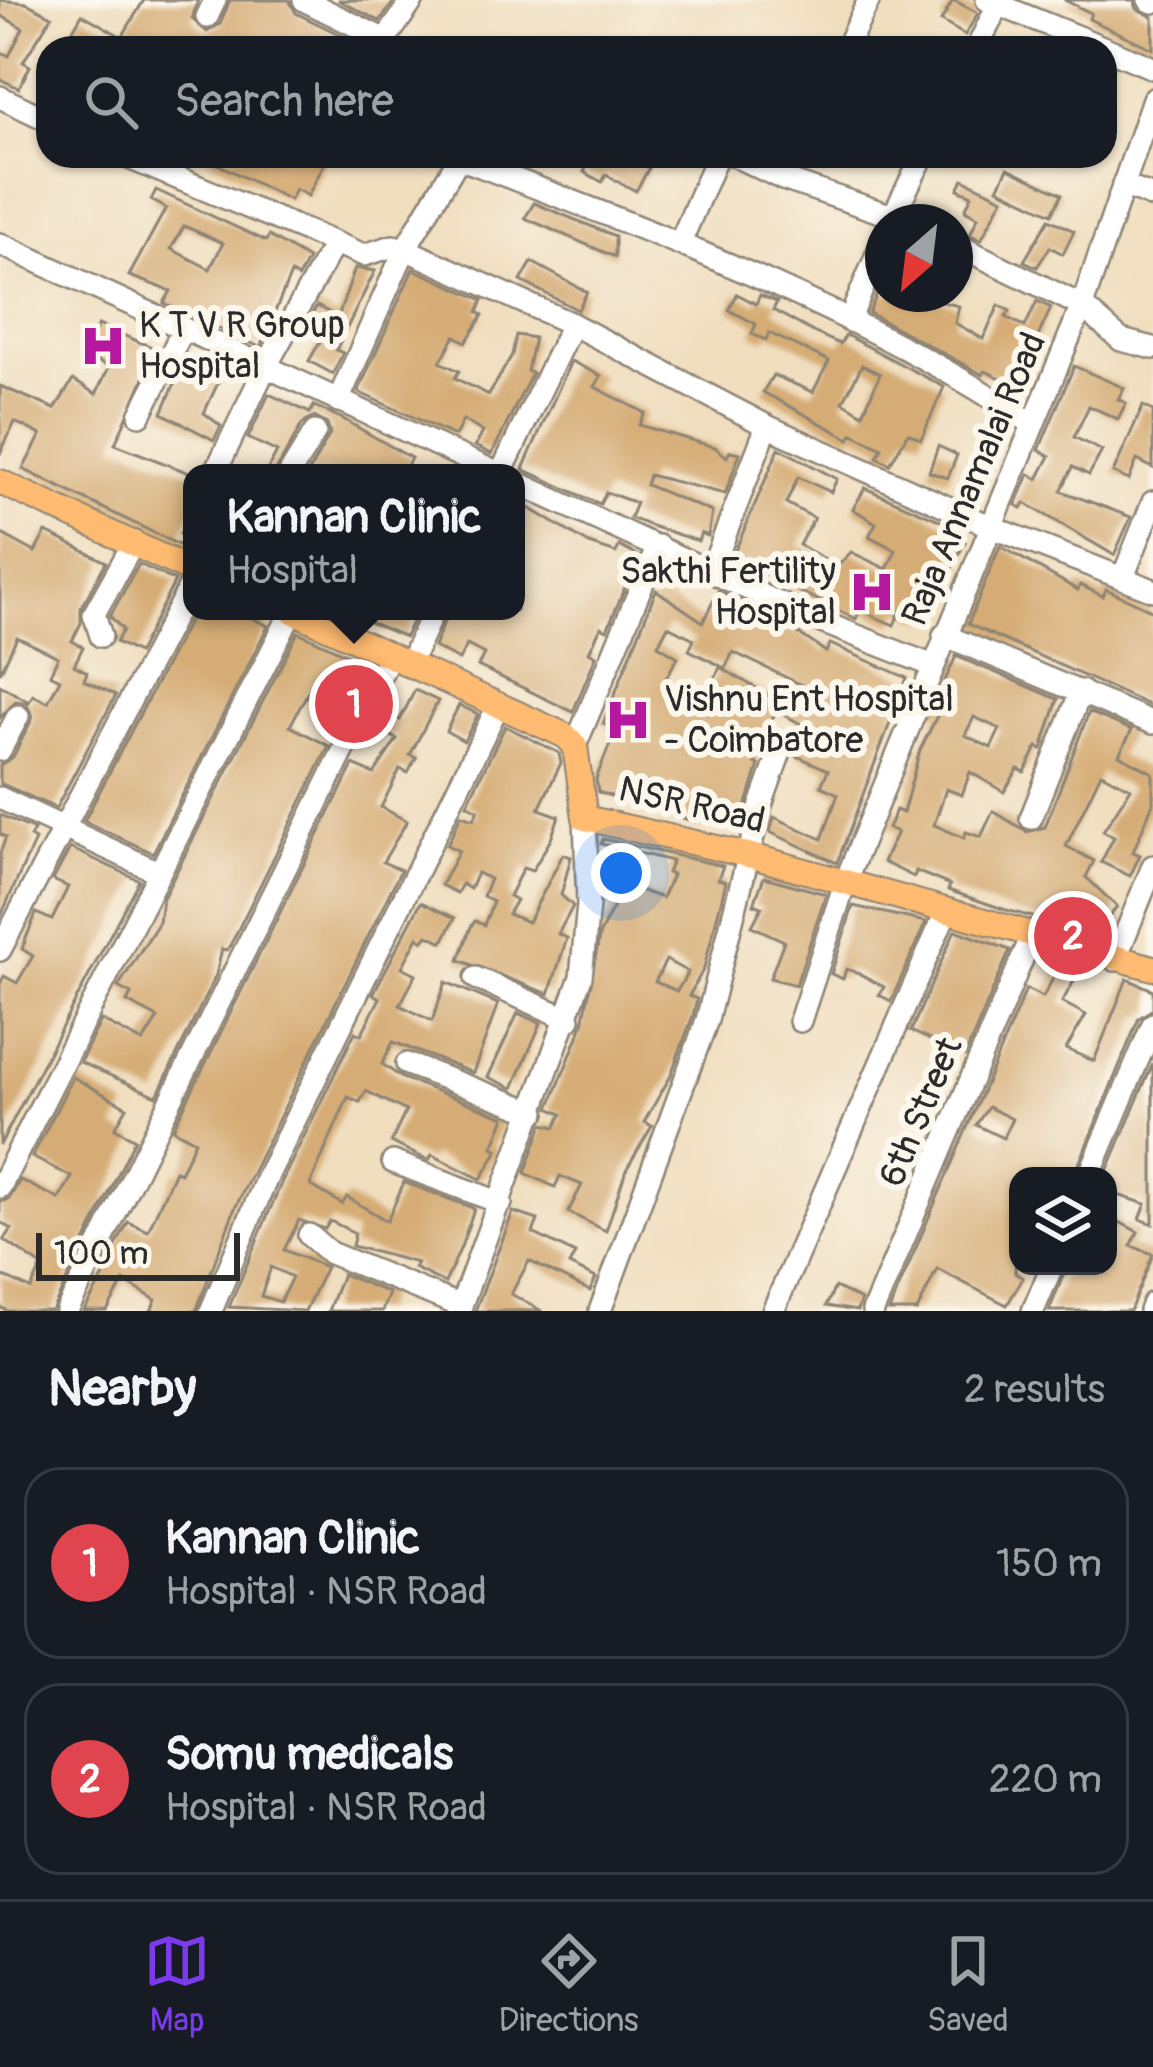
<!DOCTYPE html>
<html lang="en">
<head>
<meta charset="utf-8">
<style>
	body { margin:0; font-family:Pangolin,sans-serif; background:#242831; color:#f1f3f6 }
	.controls { position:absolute; right:36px; bottom:36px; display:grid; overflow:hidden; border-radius:24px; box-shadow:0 3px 9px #0004 }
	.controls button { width:108px; height:108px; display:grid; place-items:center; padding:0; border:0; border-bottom:3px solid #363941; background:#171b24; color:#f1f3f6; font:60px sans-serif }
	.compass { position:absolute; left:865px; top:204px; width:108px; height:108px; border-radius:50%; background:#171b24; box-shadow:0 3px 9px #0004; rotate:208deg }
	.scale { position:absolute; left:36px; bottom:30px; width:204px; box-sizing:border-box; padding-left:12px; border:6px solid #2b2b2b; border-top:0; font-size:33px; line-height:42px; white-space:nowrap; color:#2b2b2b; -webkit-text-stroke:9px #fbf7ec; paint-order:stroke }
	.you { position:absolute; left:621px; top:873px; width:42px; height:42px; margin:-30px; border:9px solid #fff; border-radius:50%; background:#1a73e8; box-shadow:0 0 0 18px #1a73e833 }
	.badge { display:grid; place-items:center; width:78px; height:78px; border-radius:50%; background:#7c3aed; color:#fff; font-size:39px; font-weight:700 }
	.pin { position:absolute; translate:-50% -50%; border:6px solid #fff; box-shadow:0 3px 12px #0006 }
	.popup { position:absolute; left:183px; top:464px; width:342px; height:156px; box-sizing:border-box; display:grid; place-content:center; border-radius:24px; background:#171b24; filter:drop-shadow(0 3px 9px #0005); font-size:39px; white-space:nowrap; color:#9ea1a6 }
	.popup b { font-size:45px; color:#f1f3f6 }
	.popup::after { content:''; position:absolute; left:50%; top:100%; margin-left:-24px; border:24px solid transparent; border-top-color:#171b24 }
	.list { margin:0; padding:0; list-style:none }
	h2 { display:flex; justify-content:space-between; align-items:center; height:156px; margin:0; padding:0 48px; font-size:51px }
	h2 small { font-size:39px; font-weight:400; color:#9ea1a6 }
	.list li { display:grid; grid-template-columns:78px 1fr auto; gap:36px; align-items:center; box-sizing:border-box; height:192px; margin:0 24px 24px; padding:0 24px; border:3px solid #363941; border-radius:36px }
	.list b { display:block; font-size:45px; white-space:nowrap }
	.list p { margin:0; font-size:39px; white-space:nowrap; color:#9ea1a6 }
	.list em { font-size:39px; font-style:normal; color:#9ea1a6 }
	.icon { flex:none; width:66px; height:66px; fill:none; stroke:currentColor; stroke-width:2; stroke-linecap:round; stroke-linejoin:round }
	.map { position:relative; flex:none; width:1153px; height:1311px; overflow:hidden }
	.search { position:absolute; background:#171b24; box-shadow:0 3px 9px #0004; left:36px; right:36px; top:36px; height:132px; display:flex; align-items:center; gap:30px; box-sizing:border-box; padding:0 42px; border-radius:36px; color:#9ea1a6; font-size:45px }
	.sheet { height:588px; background:#171b24 }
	nav { display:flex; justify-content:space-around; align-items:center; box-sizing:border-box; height:168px; border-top:3px solid #363941; background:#171b24; font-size:33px; color:#9ea1a6 }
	nav a { display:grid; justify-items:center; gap:6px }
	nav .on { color:#7c3aed }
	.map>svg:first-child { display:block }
	.building { fill:#d5ac75; fill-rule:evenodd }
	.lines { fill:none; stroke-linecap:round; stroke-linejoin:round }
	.minor-casing { stroke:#8e8475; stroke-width:26 }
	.major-casing { stroke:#8e8475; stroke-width:28 }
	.minor { stroke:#fff; stroke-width:21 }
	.major { stroke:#ffbb71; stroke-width:24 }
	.labels { text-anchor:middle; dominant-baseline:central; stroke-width:12; stroke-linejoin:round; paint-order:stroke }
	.poi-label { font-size:36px; fill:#2b2b2b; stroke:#fbf7ec; text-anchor:start }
	.street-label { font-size:36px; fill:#2b2b2b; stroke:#fbf7ec }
</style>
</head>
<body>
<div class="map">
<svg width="1153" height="1311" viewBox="0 0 1153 1311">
	<rect width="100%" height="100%" fill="#fbf7ec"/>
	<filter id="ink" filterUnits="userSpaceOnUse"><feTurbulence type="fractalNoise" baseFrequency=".00833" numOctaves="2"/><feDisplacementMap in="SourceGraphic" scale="24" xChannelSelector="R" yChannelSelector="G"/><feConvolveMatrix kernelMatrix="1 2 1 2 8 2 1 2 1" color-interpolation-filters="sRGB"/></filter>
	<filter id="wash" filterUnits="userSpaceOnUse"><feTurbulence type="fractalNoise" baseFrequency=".004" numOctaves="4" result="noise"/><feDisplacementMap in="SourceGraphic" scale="48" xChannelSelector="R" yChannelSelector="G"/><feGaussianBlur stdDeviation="2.7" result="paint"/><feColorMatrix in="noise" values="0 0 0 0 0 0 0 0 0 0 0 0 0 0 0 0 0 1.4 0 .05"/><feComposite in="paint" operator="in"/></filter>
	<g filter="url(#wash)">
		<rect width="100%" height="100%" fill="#f0debf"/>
		<g id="blocks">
			<g class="building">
				<path d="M0,0L26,3L52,16L23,62L30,66L19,88L0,79V51L9,56L23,28L0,15Z"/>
				<path d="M144,0H198L192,19L207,32L220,24L230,0H289L296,13L347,38L343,48H93L70,35L82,14L122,37Z"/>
				<path d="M338,0H395L380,21Z"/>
				<path d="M953,0L978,13L965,35L941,21Z"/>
				<path d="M1064,0H1134L1137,9L1153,17V49L1089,19L1091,13Z"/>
				<path d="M201,156H328L308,196L295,189L290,200Z"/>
				<path d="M592,156H626L649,168L636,191L606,175L602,182L584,172Z"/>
				<path d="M1008,168L1062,194L1052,214L998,188Z"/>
				<path d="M963,179L1003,198L981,240L970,235L978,217L965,210L972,195L958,189Z"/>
				<path d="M156,190L266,241L269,236L308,259L298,278L291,274L260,347L164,303L171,291L129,276L166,208L151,200ZM184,226L223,243L210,269L171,249Z"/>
				<path d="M534,203L615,236V257L525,218Z"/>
				<path d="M1049,219L1074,231L1063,254L1050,247L1037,267L1024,261Z"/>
				<path d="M532,262L587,292L578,310L521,281Z"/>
				<path d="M355,268L375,271L336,350L343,353L333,374L309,361L323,336L305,326L317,306L338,317Z"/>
				<path d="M413,269L483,300L478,312L483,315L466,342L455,336L440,362L459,371L455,378L489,395L512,355L516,335L534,338L527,371L532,373L492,454L475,446L483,432L463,420L455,436L358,392Z"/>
				<path d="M883,279V294H933L930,299L959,306L955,323L983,339L999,305L1010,311L1006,317L1025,327L1037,301L1051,308L1016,385L985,371L983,375L869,313Z"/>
				<path d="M737,294L756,304L760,295L777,302L773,310L815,333L840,344L846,335L944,387L921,439L908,433L890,464L877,457L882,448L853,434L850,439L763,392L773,375L813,392L829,361L769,333L766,340L752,334L756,324L729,310ZM862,365L880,374L863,414L843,402Z"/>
				<path d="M98,325L157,349L115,444L192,474V510L180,534L191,540L187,549L23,469L41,435L15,422L0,454V386L55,409L73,380L96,394L109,367L89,357L92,350L87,348Z"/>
				<path d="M187,355L223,372L204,413L221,426L214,440L162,413Z"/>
				<path d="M571,361L601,376L595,387L645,413L639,425L715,447L727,457L730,451L740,453L725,494L649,475L646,485L712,512L708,536L701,533L698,541L654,527L630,518L636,503L606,492L600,504L523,469Z"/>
				<path d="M1074,366L1124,388L1118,399L1126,403L1118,419L1089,406L1074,437L1102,451L1089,475L1073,467L1061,491L1131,517L1114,555L1025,503L1022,508L1016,505L1029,474L1038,479L1050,456L1039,450Z"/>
				<path d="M269,394L310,413L314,406L343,419L411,458L403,473H308L330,434L327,424L314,417L302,424L275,473H266L277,452L248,438Z"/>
				<path d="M1143,406L1153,411V468L1137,460L1129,480L1113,473Z"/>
				<path d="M938,446L957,455L948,478L929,472Z"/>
				<path d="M779,448L837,479L831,492L798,477L786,503L814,518L799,545L838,566L851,552L887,569L896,550L869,536L876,523L853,509L865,488L960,529L956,538L965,542L925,621L901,610L894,625L860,610L856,619L732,558Z"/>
				<path d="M516,500L589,544L616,553L619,546L638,556L607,630L601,627L589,652L596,656L573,712L478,666L484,654L467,645L459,660L434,647L448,611H516Z"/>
				<path d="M46,532L106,562L81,608V623L72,641L83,647L74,665L87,672L84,680L116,695L56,808L0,783V765L13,757L33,717L26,703L16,701L0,718V685L29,702L33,695L48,702L60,679L50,674L58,657L17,637L0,673V533L35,552Z"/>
				<path d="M1000,546L1078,590L1080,585L1103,596L1106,589L1153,611V707L968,624Z"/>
				<path d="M139,564L175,581L138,653L116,642L123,630L110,616Z"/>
				<path d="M656,590L703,622L718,591L776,618L826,652L830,644L907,678L837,863L770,832L774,817L822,839L838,794L821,786L828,770L795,755L801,724L777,711L765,729L770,732L755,763L759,765L740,826L700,810L695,822L598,792L596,779L616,729L603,724ZM668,626L694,639L689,650L725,668L733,652L808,688L798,707L795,711L720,667L703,703L663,683L678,657L658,645Z"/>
				<path d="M194,611H237L268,626L153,853L84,821Z"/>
				<path d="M343,611H405L415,616L405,637Z"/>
				<path d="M298,632L369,665L341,721L328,715L336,698L311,686L290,726L329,746L233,940L227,950L222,949L216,975L157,1096L80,1062L101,1020L143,1042L158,1018L127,1002L131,994L118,987L159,922L162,900Z"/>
				<path d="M956,656L1058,699L1042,749L1037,747L1025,772L1018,769L1004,792L970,772L962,795L946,789L934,825L964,838L966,832L981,837L993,811L1027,832L1045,827L1089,712L1132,730L1119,755L1153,773V803L1133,852L1140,855L1130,876L1101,862L1114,837L1103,831L1131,788L1101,773L1066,846L1094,861L1086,877L1117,907L1103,925L1112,929L1108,938L1003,909L948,890L950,885L916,871L914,877L883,862L897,832L888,828L896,810L903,813L920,750L938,714L932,710ZM974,717L1000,729L991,748L965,735Z"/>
				<path d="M415,690L438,701L410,755L416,758L408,773L400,769L381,807L407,821L383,862L401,870L235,1208L196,1311H151L156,1300L124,1281L107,1311H84L116,1255L112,1253L128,1222L148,1231L175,1171L180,1173L195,1141L173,1129L353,765L374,774L397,739L372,726L380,710L400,720Z"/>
				<path d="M459,705L478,714L464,741L446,731Z"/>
				<path d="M505,726L559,753L561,763L539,809L559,816L551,839L532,871L523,868L509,896L516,900L508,914L528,922L563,854L571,857L561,895L573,906L558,934L567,938L549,994L459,960L471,927L475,921L484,925L493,902L483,896L490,879L477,873L470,889L462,884L457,893L441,885L459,851L447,845L461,815L474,819L478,810L467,804Z"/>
				<path d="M0,815L34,830L30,837L35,840L0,918V853L6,837L0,834Z"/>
				<path d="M603,839L723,866L718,879L726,882L704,968L689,996L697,999L693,1016L670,1077L644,1122L652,1126L626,1170L606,1231L568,1212L582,1185L560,1176L555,1187L525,1173L543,1124L556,1127L562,1114L549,1108L583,1024L600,933L614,906L603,902L602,877L662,898L672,875L667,873L672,861L601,844ZM666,960L688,972L677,991L655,982Z"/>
				<path d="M70,848L139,880L0,1145V984L4,976L17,983L33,956L22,949L36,913L52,920L68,887L53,880Z"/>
				<path d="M764,877L826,894L796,985L770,978L784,941L752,926L762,907L754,904Z"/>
				<path d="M421,902L455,918L443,942L428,935L423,941L418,937L402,967L416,974L400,1005L432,1021L446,982L498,1004L473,1073L393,1042L382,1064L402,1078L505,1117L493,1147L498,1150L481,1179L432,1155L429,1160L419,1156L391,1142L406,1111L366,1091L360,1102L348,1097L310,1185L342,1204L347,1197L387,1221L404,1182L470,1207L474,1209L461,1247L445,1283L414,1268L417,1263L352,1246L355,1233L330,1221L325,1229L299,1220L284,1250L326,1267L305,1311L229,1307L282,1181L355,1032L361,1035L380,998L373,994ZM271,1267L292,1277L280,1302L261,1296Z"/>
				<path d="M853,906L926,922L891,1001L879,995L884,987L858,973L846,969L843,979L831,974Z"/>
				<path d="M955,930L1010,950L965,1056L911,1031Z"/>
				<path d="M1057,971L1074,981L1062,1002L1086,1015L1066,1049L1094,1061L1127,979L1153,990V1009L1139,1018L1074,1176H1018L1015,1273L1023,1278L1007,1305L937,1269L917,1311H889L1026,989L1043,997ZM988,1107L1012,1119L1003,1138L976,1125Z"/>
				<path d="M518,1013L541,1023L513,1088L488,1077Z"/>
				<path d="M1152,1065L1153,1066V1224L1140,1219L1146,1204L1108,1192L1105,1176Z"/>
				<path d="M73,1077L127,1107L115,1128L135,1139L52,1311H8L0,1307V1275L31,1289L42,1266L4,1240L12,1229L0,1222V1202L9,1199L20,1180L59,1199L72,1177L32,1157Z"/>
				<path d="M513,1212L538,1220L533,1233L575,1254L569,1265L596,1278L590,1291L529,1261L511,1294L542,1311H475Z"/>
				<path d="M1108,1216L1138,1232L1131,1246L1153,1254L1130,1311H1049L1067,1266H1108Z"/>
				<path d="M342,1274L389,1293L382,1311H328Z"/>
				<path d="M835,1287L861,1300L857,1311L826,1306Z"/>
			</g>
		</g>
	</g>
	<g filter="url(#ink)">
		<use href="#blocks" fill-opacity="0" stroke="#8e8475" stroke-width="3"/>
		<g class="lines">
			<g class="minor-casing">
				<g id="minor">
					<path d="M304,0L385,40L413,0"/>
					<path d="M987,0L1105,48"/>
					<path d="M1149,0L1153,2"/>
					<path d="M207,17L215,0"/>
					<path d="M846,48L869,0"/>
					<path d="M977,48L998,5"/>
					<path d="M1105,48L1153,68"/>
					<path d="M0,97L48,120"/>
					<path d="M124,156L364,255L393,246L405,249L572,324L767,426L992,527L1153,590"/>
					<path d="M735,156L783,179"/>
					<path d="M794,156L783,179L910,222"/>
					<path d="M1123,185L1153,197"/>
					<path d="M890,222L923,156"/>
					<path d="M680,243L717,156"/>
					<path d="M0,244L497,473"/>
					<path d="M955,244L1082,306L1121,340L1153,348"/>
					<path d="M849,321L883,240"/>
					<path d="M338,401L405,249L459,158C656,233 856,307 1033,424"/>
					<path d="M140,415L183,330"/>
					<path d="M215,473L265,368L334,244"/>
					<path d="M290,473L315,432"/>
					<path d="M501,473L572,324"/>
					<path d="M516,482L809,617L931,665"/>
					<path d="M711,571L767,426"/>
					<path d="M1123,577L1153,502"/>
					<path d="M944,635L1153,723"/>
					<path d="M101,636L94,614L134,542"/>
					<path d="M409,666L433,611"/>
					<path d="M575,746L658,546"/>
					<path d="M0,750L18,716"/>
					<path d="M0,798L158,872"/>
					<path d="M1031,818L1081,691"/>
					<path d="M0,950L192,582"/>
					<path d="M1115,960L1153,866"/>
					<path d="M476,978L569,1019"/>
					<path d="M800,1021L846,880L1082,306L1153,99"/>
					<path d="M407,1064L535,1112"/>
					<path d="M393,1162L501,1203"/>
					<path d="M1089,1176L1153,1024"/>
					<path d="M0,1187L292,611"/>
					<path d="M309,1235L330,1253L461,1306"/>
					<path d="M67,1311L390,656"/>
					<path d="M211,1311L268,1175L498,706"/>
					<path d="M459,1311L581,977L588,905L585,818"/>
					<path d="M600,1311L707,1020L761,805L781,749"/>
					<path d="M773,1311L946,912"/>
					<path d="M873,1311L1031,938"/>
					<path d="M1033,1311L1052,1266"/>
					<path d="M1150,1311L1153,1303"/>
				</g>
			</g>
			<g class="major-casing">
				<g id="major">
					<path d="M0,482L192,571"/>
					<path d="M293,611L566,736L575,746L585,818L752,856L1153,968"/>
				</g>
			</g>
			<use href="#minor" class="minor"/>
			<use href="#major" class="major"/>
		</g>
	</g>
	<defs>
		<g id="hospital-bare" transform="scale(3.6)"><path d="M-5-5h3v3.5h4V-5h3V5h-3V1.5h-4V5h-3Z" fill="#b5179e" stroke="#fbf7ec" stroke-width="2.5" paint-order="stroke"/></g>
	</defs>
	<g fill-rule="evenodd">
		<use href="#hospital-bare" x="103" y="346"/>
		<use href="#hospital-bare" x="872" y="592"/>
		<use href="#hospital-bare" x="628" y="720"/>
	</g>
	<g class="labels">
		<g class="poi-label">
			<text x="139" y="325">K T V R Group<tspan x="139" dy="41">Hospital</tspan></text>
			<text x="836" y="571" text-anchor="end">Sakthi Fertility<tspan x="836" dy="41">Hospital</tspan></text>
			<text x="664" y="699">Vishnu Ent Hospital<tspan x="664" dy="41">- Coimbatore</tspan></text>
		</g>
		<g class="street-label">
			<text transform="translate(974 479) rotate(-67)">Raja Annamalai Road</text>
			<text transform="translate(692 805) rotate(13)">NSR Road</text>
			<text transform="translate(921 1112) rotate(-67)">6th Street</text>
		</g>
	</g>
</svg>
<div class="controls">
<button><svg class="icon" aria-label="layers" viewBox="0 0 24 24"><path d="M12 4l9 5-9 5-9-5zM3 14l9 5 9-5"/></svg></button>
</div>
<svg class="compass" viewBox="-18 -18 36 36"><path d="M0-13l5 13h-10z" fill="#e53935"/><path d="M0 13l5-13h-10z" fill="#9ea1a6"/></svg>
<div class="scale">100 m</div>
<div class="you"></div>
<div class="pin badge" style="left:354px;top:704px;background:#e0444e">1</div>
<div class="popup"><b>Kannan Clinic</b>Hospital</div>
<div class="pin badge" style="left:1073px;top:936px;background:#e0444e">2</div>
<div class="search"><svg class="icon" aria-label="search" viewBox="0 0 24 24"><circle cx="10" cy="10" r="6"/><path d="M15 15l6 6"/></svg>Search here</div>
</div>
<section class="sheet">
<h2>Nearby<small>2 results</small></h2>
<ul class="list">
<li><span class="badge" style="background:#e0444e">1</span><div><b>Kannan Clinic</b><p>Hospital · NSR Road</p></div><em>150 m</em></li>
<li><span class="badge" style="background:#e0444e">2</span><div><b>Somu medicals</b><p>Hospital · NSR Road</p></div><em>220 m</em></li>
</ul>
</section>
<nav>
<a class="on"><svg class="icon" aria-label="map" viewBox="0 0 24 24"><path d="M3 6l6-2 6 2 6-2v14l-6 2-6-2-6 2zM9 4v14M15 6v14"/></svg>Map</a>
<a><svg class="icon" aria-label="directions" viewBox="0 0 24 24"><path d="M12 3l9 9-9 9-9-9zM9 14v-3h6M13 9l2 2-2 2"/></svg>Directions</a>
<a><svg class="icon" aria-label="saved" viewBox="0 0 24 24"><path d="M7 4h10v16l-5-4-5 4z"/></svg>Saved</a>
</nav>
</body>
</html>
